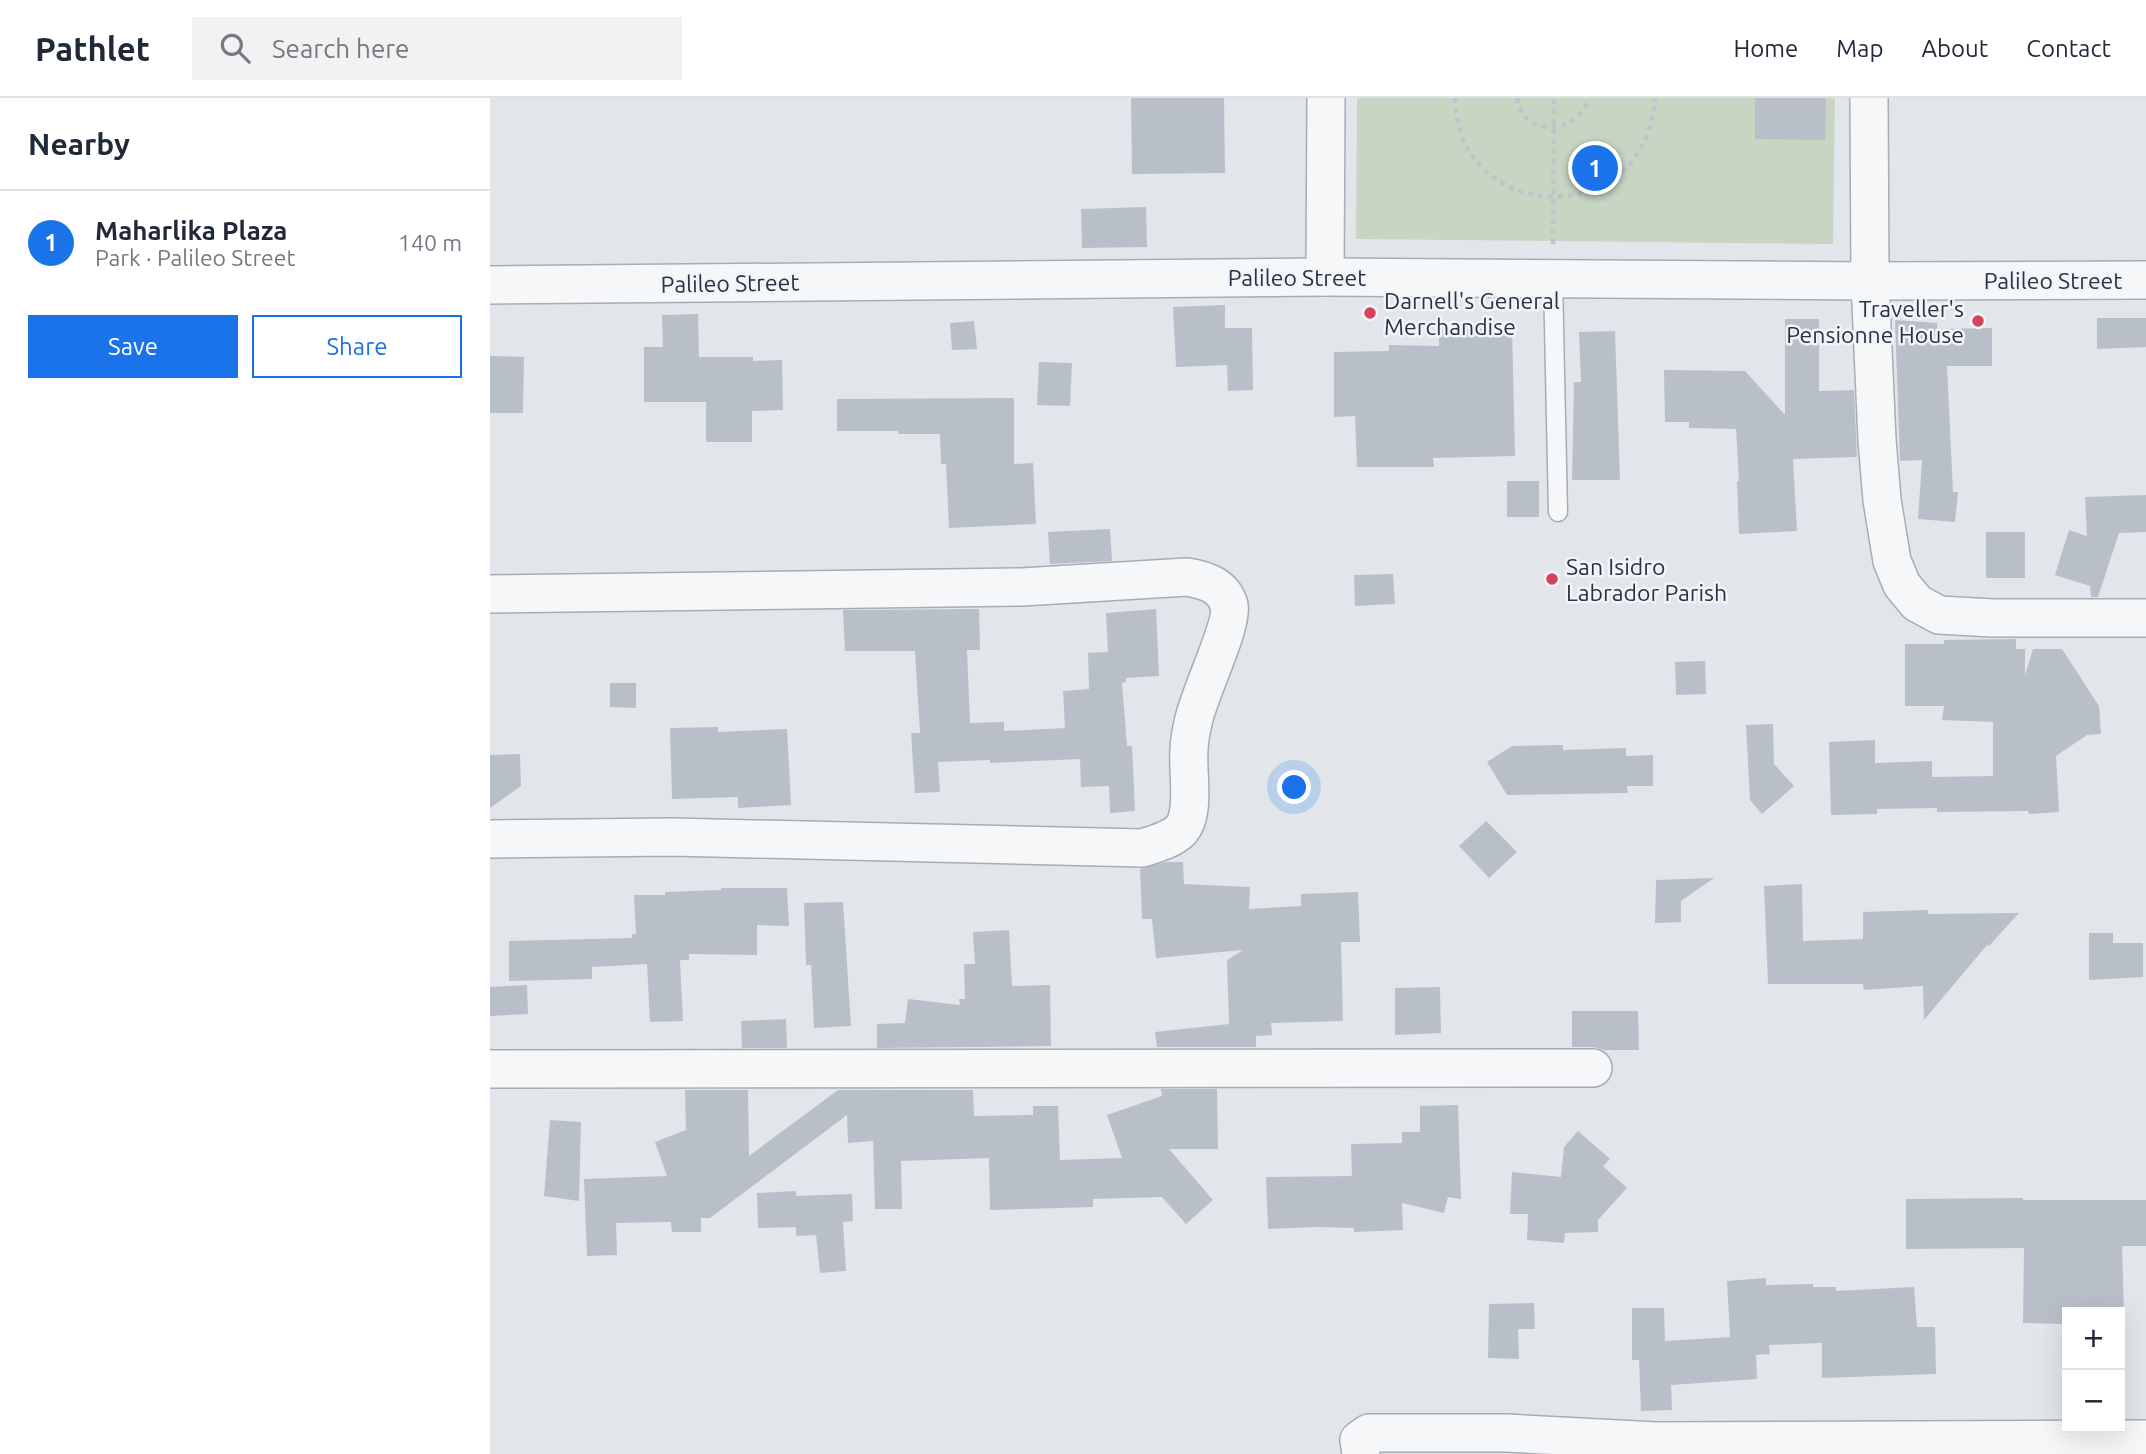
<!DOCTYPE html>
<html lang="en">
<head>
<meta charset="utf-8">
<style>
	body { margin:0; font-family:Ubuntu,sans-serif; background:#f2f2f3; color:#1f2937 }
	.controls { position:absolute; right:21px; bottom:21px; display:grid; overflow:hidden; border-radius:0px; box-shadow:0 7px 28px #0002 }
	.controls button { width:63px; height:63px; display:grid; place-items:center; padding:0; border:0; border-bottom:2px solid #e0e1e3; background:#fff; color:#1f2937; font:35px sans-serif }
	.you { position:absolute; left:805px; top:690px; width:24px; height:24px; margin:-18px; border:5px solid #fff; border-radius:50%; background:#1a73e8; box-shadow:0 0 0 10px #1a73e833 }
	.badge { display:grid; place-items:center; width:46px; height:46px; border-radius:50%; background:#1a73e8; color:#fff; font-size:23px; font-weight:700 }
	.pin { position:absolute; translate:-50% -50%; border:4px solid #fff; box-shadow:0 2px 7px #0006 }
	.list { margin:0; padding:0; list-style:none }
	h2 { display:flex; justify-content:space-between; align-items:center; height:91px; margin:0; padding:0 28px; font-size:30px }
	h2 small { font-size:23px; font-weight:400; color:#747a83 }
	.list li { display:grid; grid-template-columns:46px 1fr auto; gap:21px; align-items:center; box-sizing:border-box; height:105px; padding:0 28px; border-top:2px solid #e0e1e3 }
	.list b { display:block; font-size:26px; white-space:nowrap }
	.list p { margin:0; font-size:23px; white-space:nowrap; color:#747a83 }
	.list em { font-size:23px; font-style:normal; color:#747a83 }
	.actions { display:flex; gap:14px; padding:21px 28px }
	.actions a { flex:1; padding:16px 0; border:2px solid #1a73e8; border-radius:0px; text-align:center; font-size:24px; color:#1a73e8 }
	.actions .main { background:#1a73e8; color:#fff }
	.icon { flex:none; width:38px; height:38px; fill:none; stroke:currentColor; stroke-width:2; stroke-linecap:round; stroke-linejoin:round }
	.map { position:relative; flex:none; width:1656px; height:1356px; overflow:hidden }
	header { display:flex; align-items:center; gap:42px; box-sizing:border-box; height:98px; padding:0 35px; background:#fff; border-bottom:2px solid #e0e1e3 }
	header strong { font-size:33px }
	nav { display:flex; gap:38px; margin-inline-start:auto; font-size:24px }
	.search { width:490px; height:63px; background:#f2f2f3; display:flex; align-items:center; gap:18px; box-sizing:border-box; padding:0 24px; border-radius:0px; color:#747a83; font-size:26px }
	main { display:flex }
	aside { flex:1; background:#fff }
	.map>svg:first-child { display:block }
	.green { fill:#c8d5c3 }
	.building { fill:#b9bfc9 }
	.lines { fill:none; stroke-linecap:round; stroke-linejoin:round }
	.lane-casing { stroke:#a7adb6; stroke-width:21 }
	.street-casing { stroke:#a7adb6; stroke-width:40 }
	.path { stroke:#c0c4ca; stroke-width:4.5; stroke-dasharray:5 5; stroke-linecap:butt }
	.lane { stroke:#f5f7f9; stroke-width:18 }
	.street { stroke:#f5f7f9; stroke-width:37 }
	.poi-dot { fill:#d4445a; stroke:#f2f5f8; stroke-width:2.5 }
	.labels { text-anchor:middle; dominant-baseline:central; stroke-width:5; stroke-linejoin:round; paint-order:stroke }
	.street-label { font-size:23px; fill:#293344; stroke:#f2f5f8 }
	.poi-label { font-size:23px; fill:#293344; stroke:#f2f5f8; text-anchor:start }
</style>
</head>
<body>
<header>
<strong>Pathlet</strong>
<div class="search"><svg class="icon" aria-label="search" viewBox="0 0 24 24"><circle cx="10" cy="10" r="6"/><path d="M15 15l6 6"/></svg>Search here</div>
<nav><a>Home</a><a>Map</a><a>About</a><a>Contact</a></nav>
</header>
<main>
<aside>
<h2>Nearby<small></small></h2>
<ul class="list">
<li><span class="badge">1</span><div><b>Maharlika Plaza</b><p>Park · Palileo Street</p></div><em>140 m</em></li>
</ul>
<div class="actions"><a class="main">Save</a><a>Share</a></div>
</aside>
<div class="map">
<svg width="1656" height="1356" viewBox="0 0 1656 1356">
	<rect width="100%" height="100%" fill="#e2e6eb"/>
	<path class="green" d="M867,0H1345L1343,146L866,141Z"/>
	<g class="building">
		<path d="M641,0H734L735,75L642,76Z"/>
		<path d="M1265,0H1336L1335,42L1265,41Z"/>
		<path d="M656,109L657,149L592,150L591,111Z"/>
		<path d="M735,207V230H762L763,292L738,293L737,267L686,269L683,209Z"/>
		<path d="M208,216L209,259H263V263L292,262L293,312L262,313V344H216V304H154V249H173L172,217Z"/>
		<path d="M1607,220H1656V249L1607,251Z"/>
		<path d="M1295,221H1329V293L1364,292L1367,359L1303,361L1307,433L1249,436L1247,383H1249L1246,331L1199,330V324H1175L1174,272L1255,273L1295,317Z"/>
		<path d="M1405,222L1447,225V231L1502,230V268H1457L1463,394H1468L1465,424L1428,421L1432,362L1410,363Z"/>
		<path d="M484,223L487,251L462,252L460,225Z"/>
		<path d="M1022,230L1025,358L943,360L944,369H867L865,318L844,319V254L899,253V247L949,248V231Z"/>
		<path d="M1125,233L1130,382H1082L1084,284H1091L1089,234Z"/>
		<path d="M0,258L34,259L33,315H0Z"/>
		<path d="M549,264L582,265L580,308L547,307Z"/>
		<path d="M524,300V366L543,365L546,426L459,430L456,366H451L450,336H408V333H347V301Z"/>
		<rect x="1017" y="383" width="32" height="36"/>
		<path d="M1656,397V434L1629,435L1608,499H1601L1600,488L1565,477L1579,432L1597,438L1595,399Z"/>
		<path d="M620,431L622,463L560,466L558,434Z"/>
		<rect x="1496" y="434" width="39" height="46"/>
		<path d="M903,476L905,506L865,508L864,477Z"/>
		<path d="M489,511L490,552H477L480,625L514,624V633L575,630L573,593L599,591L598,555L618,554L616,515L666,511L669,578L636,580V584L632,585L637,648H642L645,713L620,715L619,688L591,689L590,661L500,665V662L448,664L450,694L425,695L421,635H430L425,553H355L353,512Z"/>
		<path d="M1526,541V551H1535V577L1543,551H1572L1609,608L1611,636L1597,637L1566,658L1569,714L1539,716L1538,713L1447,714V710L1387,711V716L1341,717L1339,644L1385,642V665L1442,663V679L1503,678V624L1452,622L1454,608H1415V546H1454V542Z"/>
		<path d="M1215,563L1216,596L1186,597L1185,564Z"/>
		<path d="M120,585H146V610L120,609Z"/>
		<path d="M1283,626L1284,666L1304,688L1272,716L1260,702L1256,627Z"/>
		<path d="M228,629V634L297,631L301,707L248,710V699L182,701L180,630Z"/>
		<path d="M1073,647V652L1136,650V658L1163,657V688H1137L1138,695L1017,697L997,664L1022,648Z"/>
		<path d="M30,656L31,688L0,710V657Z"/>
		<path d="M996,723L1027,754L999,780L969,748Z"/>
		<path d="M676,764H693L694,786L760,789L759,811L811,808V796L868,794L870,844H851L853,923L781,925L782,937L766,938V949H667L665,934L739,926L737,862L753,852L666,860L662,821H652L650,771Z"/>
		<path d="M1224,780L1191,803V824L1165,825L1166,782Z"/>
		<path d="M1312,786L1313,843L1373,841V814L1438,812V816L1529,815L1499,848L1497,847L1434,922L1433,888L1374,892L1373,886H1278L1274,788Z"/>
		<path d="M231,790H297L299,828L267,827V857L199,856V862H190L193,923L160,924L157,866L102,869V881L19,883V843L142,840V836H146L144,797H175V794L231,792Z"/>
		<path d="M353,804L361,928L324,930L321,867H316L314,805Z"/>
		<path d="M519,832L522,888L560,887L561,948L387,950V926L415,925L418,901L470,907L469,901H475L474,866H485L483,834Z"/>
		<path d="M1599,835H1623V845H1653V879L1599,882Z"/>
		<path d="M37,887L38,916L0,918V889Z"/>
		<path d="M950,889L951,935L905,937V890Z"/>
		<path d="M1082,913H1148L1149,952H1114L1103,949H1082Z"/>
		<path d="M296,921L297,950H252L251,923Z"/>
		<path d="M671,991H727L728,1051H679L723,1102L696,1126L672,1099L603,1101V1109L500,1112L499,1060L411,1063L412,1111H385L383,1043L358,1045L357,1017L220,1120H211V1134H182L181,1124L126,1125L127,1157L97,1158L94,1081L177,1078L165,1044L196,1032L195,992H258L259,1058L348,992H483L484,1018L543,1017V1008H568L570,1062L632,1060L617,1017L672,998Z"/>
		<path d="M968,1007L971,1101L958,1099L954,1115L912,1105L913,1132L864,1134V1130L827,1129L778,1131L776,1079L862,1078L861,1046L912,1045V1034H930V1008Z"/>
		<path d="M60,1022L91,1024L89,1103L54,1098Z"/>
		<path d="M1088,1033L1120,1061L1113,1068L1137,1090L1108,1122V1134L1075,1135L1074,1145L1037,1142L1038,1116H1020L1022,1074L1071,1079L1074,1049Z"/>
		<path d="M306,1093V1098L362,1096L363,1123L353,1124L356,1173L330,1175L326,1137L306,1138V1129L268,1130L267,1095Z"/>
		<path d="M1533,1100V1102H1656V1148H1632L1634,1214H1577V1226L1533,1225L1534,1150L1416,1151V1101Z"/>
		<path d="M1276,1180V1187L1323,1186V1189H1346V1193L1424,1189L1427,1229H1445L1446,1276L1332,1280V1245L1279,1247L1280,1256L1266,1257L1267,1281L1181,1287L1182,1312L1151,1313L1149,1262H1142V1210H1174L1175,1243L1240,1239L1237,1183Z"/>
		<path d="M1044,1205L1045,1231H1028L1029,1261L998,1260L999,1206Z"/>
	</g>
	<g class="lines">
		<g class="lane-casing">
			<path id="lane" d="M1063,181L1068,414"/>
		</g>
		<g class="street-casing">
			<g id="street">
				<path d="M1379,0L1380,183L1387,342L1392,402L1402,463L1412,487L1427,505L1449,517L1503,520H1656"/>
				<path d="M835,179L836,0"/>
				<path d="M0,187L835,179L1380,183L1656,182"/>
				<path d="M0,496L532,489L697,479C715,482 733,487 739,507C744,526 707,600 703,625C701,634 699,643 699,652C697,674 706,715 691,732C681,742 665,746 652,750L183,739L0,741"/>
				<path d="M0,971L1103,970"/>
				<path d="M871,1356L869,1342L879,1335H1017L1166,1343L1656,1341"/>
			</g>
		</g>
		<g class="path">
			<path d="M965,0C965,126 1156,137 1165,0"/>
			<path d="M1027,0C1033,41 1088,37 1099,0"/>
			<path d="M1063,146L1064,0"/>
		</g>
		<use href="#lane" class="lane"/>
		<use href="#street" class="street"/>
	</g>
	<g class="poi-dot">
		<circle cx="880" cy="215" r="7"/>
		<circle cx="1488" cy="223" r="7"/>
		<circle cx="1062" cy="481" r="7"/>
	</g>
	<g class="labels">
		<g class="street-label">
			<text x="807" y="179">Palileo Street</text>
			<text x="1563" y="182">Palileo Street</text>
			<text transform="translate(240 185) rotate(-1)">Palileo Street</text>
		</g>
		<g class="poi-label">
			<text x="894" y="202">Darnell's General<tspan x="894" dy="26">Merchandise</tspan></text>
			<text x="1474" y="210" text-anchor="end">Traveller's<tspan x="1474" dy="26">Pensionne House</tspan></text>
			<text x="1076" y="468">San Isidro<tspan x="1076" dy="26">Labrador Parish</tspan></text>
		</g>
	</g>
</svg>
<div class="controls">
<button>+</button>
<button>−</button>
</div>
<div class="you"></div>
<div class="pin badge" style="left:1105px;top:70px">1</div>
</div>
</main>
</body>
</html>
